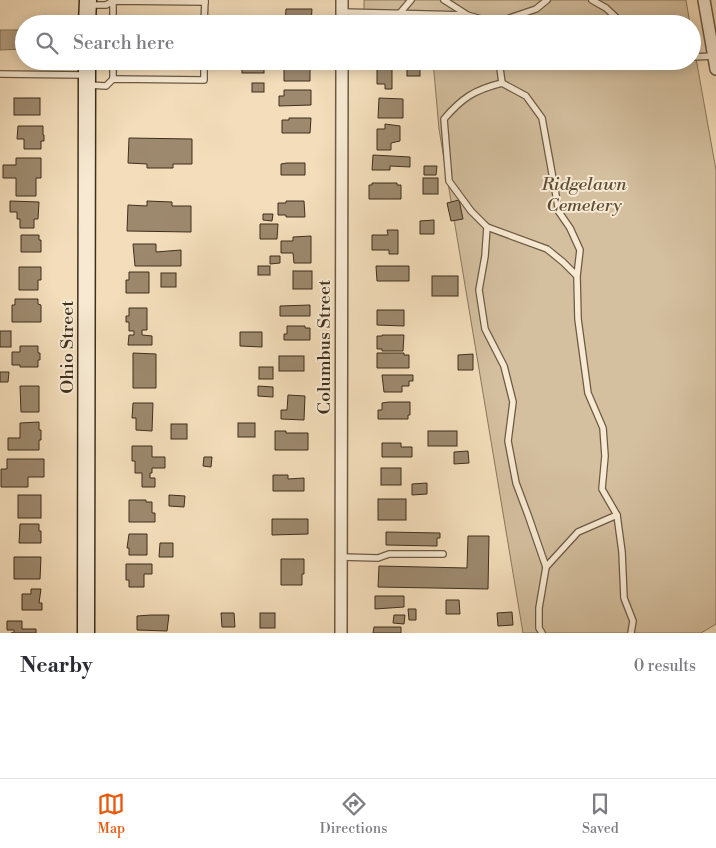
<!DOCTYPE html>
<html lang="en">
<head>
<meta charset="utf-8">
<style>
	body { margin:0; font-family:"Libre Bodoni",serif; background:#f2f2f3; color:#2b2b33 }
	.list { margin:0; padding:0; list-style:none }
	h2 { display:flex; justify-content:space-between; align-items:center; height:65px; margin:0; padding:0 20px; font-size:21px }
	h2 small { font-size:16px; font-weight:400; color:#7c7c81 }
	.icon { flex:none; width:28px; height:28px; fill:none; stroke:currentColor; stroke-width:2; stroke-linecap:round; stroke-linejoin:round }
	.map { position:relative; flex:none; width:716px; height:633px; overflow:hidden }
	.search { position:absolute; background:#fff; box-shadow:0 2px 12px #0003; left:15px; right:15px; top:15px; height:55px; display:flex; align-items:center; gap:12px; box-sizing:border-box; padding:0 18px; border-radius:28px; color:#7c7c81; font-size:19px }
	.sheet { height:145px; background:#fff }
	nav { display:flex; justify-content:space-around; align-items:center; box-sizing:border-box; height:70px; border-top:1px solid #e1e1e2; background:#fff; font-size:14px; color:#7c7c81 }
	nav a { display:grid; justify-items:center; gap:2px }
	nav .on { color:#ea580c }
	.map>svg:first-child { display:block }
	.green { fill:#d4bf9f; stroke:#8a775e }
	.water { fill:#b6a284; stroke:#86745a }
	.building { fill:#9d896e; stroke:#3f2f1c }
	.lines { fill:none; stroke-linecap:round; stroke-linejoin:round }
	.lane-casing { stroke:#6c5a44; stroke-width:8 }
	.street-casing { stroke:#6c5a44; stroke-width:14 }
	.secondary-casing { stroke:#3f2f1c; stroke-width:19 }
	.lane { stroke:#f7e9d2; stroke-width:5.5 }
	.street { stroke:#f7e9d2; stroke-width:11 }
	.secondary { stroke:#f7e9d2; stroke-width:16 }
	.labels { text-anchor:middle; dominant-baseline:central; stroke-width:4; stroke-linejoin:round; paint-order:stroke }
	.park-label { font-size:18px; font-style:italic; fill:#5d4c36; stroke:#f7e9d2 }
	.street-label { font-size:18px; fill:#3f2f1c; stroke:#f7e9d2 }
</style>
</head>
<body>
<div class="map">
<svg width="716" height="633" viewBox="0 0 716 633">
	<rect width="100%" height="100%" fill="#f3ddba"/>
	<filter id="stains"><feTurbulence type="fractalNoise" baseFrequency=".004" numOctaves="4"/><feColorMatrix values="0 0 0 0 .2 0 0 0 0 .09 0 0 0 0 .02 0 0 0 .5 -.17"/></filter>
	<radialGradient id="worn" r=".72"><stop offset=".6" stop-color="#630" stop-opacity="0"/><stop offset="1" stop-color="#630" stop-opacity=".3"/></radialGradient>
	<g class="green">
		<path d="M364,0H686L690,24H364Z"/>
		<path d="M692,36L716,170V624L701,633H523L439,129L433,61H692Z"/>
	</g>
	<path class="water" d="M0,30H24V49L0,50Z"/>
	<g class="building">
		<path d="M286,9H312L311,24H285Z"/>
		<rect x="242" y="61" width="22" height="12"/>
		<rect x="407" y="63" width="13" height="13"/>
		<path d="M291,65H310V81H284V68H291Z"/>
		<path d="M377,68H392V89H385V84H377Z"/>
		<rect x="252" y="83" width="12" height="9"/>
		<path d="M284,90H311V105L279,106V96H284Z"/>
		<rect x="14" y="98" width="26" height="17"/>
		<path d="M379,98L403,99V118H378Z"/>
		<path d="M289,118H311L310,133H282V120H289Z"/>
		<path d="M385,124L400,126V141L391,143V150H377V129H385Z"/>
		<path d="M18,126H43V135H44V141H41V149H24V139H17Z"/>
		<path d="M129,138L192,139V164H173V168H147V164L128,163Z"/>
		<path d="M373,155L410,157V167L390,166V170H372Z"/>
		<path d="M16,158H41V178H36V196H16V178H3V165H16Z"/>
		<path d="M287,163H305V175H281V164Z"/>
		<path d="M424,166H437L436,175H424Z"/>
		<rect x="423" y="178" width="15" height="16"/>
		<path d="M372,183H397V185H401V199H369V185H372Z"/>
		<path d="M459,200L463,219L451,221L447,203Z"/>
		<path d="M10,201L39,202L38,219H34V228H20V219H17V212H10Z"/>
		<path d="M147,201L172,202V206H191V232L127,231L128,205L147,206Z"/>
		<path d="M286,201H304L305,217H286V215H278V203H286Z"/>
		<path d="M263,214H273L272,221L263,220Z"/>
		<path d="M434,220V234H420V221Z"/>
		<path d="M260,224H278L277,239H260Z"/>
		<path d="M387,230H398V254H389V250H372V235H388Z"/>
		<path d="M21,235H39V240H41V252H21Z"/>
		<path d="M311,236V263H294L293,253H281V241H293V237Z"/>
		<path d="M133,244H156V252L181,250V266H135Z"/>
		<path d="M270,256H280V263L270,264Z"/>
		<rect x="258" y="266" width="12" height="9"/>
		<path d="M376,266H409V281H377Z"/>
		<path d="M19,267H41V280H38V290H19Z"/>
		<rect x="293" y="271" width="19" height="18"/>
		<path d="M129,272H149V293H126V280H129Z"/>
		<rect x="161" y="273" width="15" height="14"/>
		<rect x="432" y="276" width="26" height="20"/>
		<path d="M15,299H38V304L41,305V322H12V305H15Z"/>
		<path d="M310,305V316H280V306Z"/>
		<path d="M129,308H147V330H142V335L152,336V345H128L129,335H134V331H129V322H126V316H129Z"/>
		<path d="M377,310H404V326L377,325Z"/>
		<path d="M287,326H305V328H310V340H284V334H287Z"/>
		<rect x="0" y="331" width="11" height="16"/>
		<path d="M240,332H262V347L240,346Z"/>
		<path d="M382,335H404L403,351H382V349H377V336H382Z"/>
		<path d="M20,346H38V353H40V360H38V367H20V365H12V352H20Z"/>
		<path d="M133,353L156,354V388H133Z"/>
		<path d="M377,353H404V355H409V368H377Z"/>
		<path d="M473,354V370H458V355Z"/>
		<rect x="279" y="356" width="25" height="15"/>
		<rect x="259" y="367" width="14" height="12"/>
		<path d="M0,372H9L8,382H0Z"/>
		<path d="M382,375H413V381H409V386H402V392H384Z"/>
		<path d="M20,386H39V412H21Z"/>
		<path d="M258,386L273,387V397L258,396Z"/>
		<path d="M288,395L305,396L304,420L281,419V410H287Z"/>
		<path d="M389,402H410V415H408V419H378V410H382V403Z"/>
		<path d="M133,403H153L152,431L136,430V418H132Z"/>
		<path d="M39,422V430H41V440H39V450H8V438H20V423Z"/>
		<rect x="238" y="423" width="17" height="14"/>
		<rect x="171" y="424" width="16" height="15"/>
		<path d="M275,431H286V433H308V450H275Z"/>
		<rect x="428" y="431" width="29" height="15"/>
		<path d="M382,443H401V447H412V457H382Z"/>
		<path d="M132,446H152V457H165V468H152V473H150V478H155V487H142V473H135V461H132Z"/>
		<path d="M468,451L469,463L454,464V452Z"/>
		<path d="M204,457H212L211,467L203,466Z"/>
		<path d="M7,459H44V477H28V487H1V469H7Z"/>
		<rect x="381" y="468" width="20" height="17"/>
		<path d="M273,475H288V479L304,478V491H273Z"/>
		<path d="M427,483V494L412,495V484Z"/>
		<rect x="18" y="495" width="23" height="23"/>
		<path d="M169,495L185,496L184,507L169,506Z"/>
		<rect x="378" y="499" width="28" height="21"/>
		<path d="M129,500H146V502H152V513H155V522H129Z"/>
		<path d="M272,519H308V534L272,535Z"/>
		<path d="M20,524H39V531H41V543H19Z"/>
		<path d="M386,532L440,533V538H437V546L386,545Z"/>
		<path d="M129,534H147V555H129V548H127Z"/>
		<path d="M468,536H489L488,589L378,587L379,566L467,568Z"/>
		<path d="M160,543H173V557H159Z"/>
		<path d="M14,557H41L40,579H14Z"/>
		<path d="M281,559H304V574H302V585H281Z"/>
		<path d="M126,564H152V574H144V587H129V580H126Z"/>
		<path d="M31,589H41L39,603H42V610H22V594H31Z"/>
		<path d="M375,596H404V607L375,609Z"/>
		<path d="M446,600H459L460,614H446Z"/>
		<path d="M408,609H416V620H409Z"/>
		<path d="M512,612L513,625L498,626L497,613Z"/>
		<path d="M221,613H234L235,627H222Z"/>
		<rect x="260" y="613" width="15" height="15"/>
		<path d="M151,615H169L167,631L137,630V616Z"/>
		<path d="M394,615H405L404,624L393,623Z"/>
		<path d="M7,621H22V629H36V633H11H14V630H7Z"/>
		<path d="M374,627H401V633H373Z"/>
	</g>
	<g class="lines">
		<g class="lane-casing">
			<g id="lane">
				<path d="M113,0V24"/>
				<path d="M444,0L466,14"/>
				<path d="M592,0L606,8L623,24"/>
				<path d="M90,5H106L113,1L205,2"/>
				<path d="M342,12L467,15L495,23L536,9L547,0"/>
				<path d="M400,13L411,0"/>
				<path d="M204,24L205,0"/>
				<path d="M692,57L714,56"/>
				<path d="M113,61V79"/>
				<path d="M499,61L502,83"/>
				<path d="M0,74L85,75"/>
				<path d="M89,85L106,86L113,79L204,80V61"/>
				<path d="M487,227L485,256L479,290L485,329L504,366L513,402L508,441L516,483L528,515L546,567L539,608V628L542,633"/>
				<path d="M577,276L563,262L547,249L487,227L471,211L449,181L444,119C462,98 474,90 502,83L526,96L542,118L559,212L570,228L580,250L577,276L578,319L588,393L603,428L605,456L602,489L617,515L622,552L624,598L633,621L631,633"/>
				<path d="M341,557L378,558L389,554H443"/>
				<path d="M546,567L578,532L617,515"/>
			</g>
		</g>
		<g class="street-casing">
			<g id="street">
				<path d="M704,0L716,69"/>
				<path d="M342,24V0"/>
				<path d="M341,633L342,61"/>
			</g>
		</g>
		<g class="secondary-casing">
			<g id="secondary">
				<path d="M87,24L88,0"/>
				<path d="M86,633L87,61"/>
			</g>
		</g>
		<use href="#lane" class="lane"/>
		<use href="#street" class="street"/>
		<use href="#secondary" class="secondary"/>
	</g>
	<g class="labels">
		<g class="park-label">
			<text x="584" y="184">Ridgelawn<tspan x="584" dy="21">Cemetery</tspan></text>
		</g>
		<g class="street-label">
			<text transform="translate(67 347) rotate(-90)">Ohio Street</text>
			<text transform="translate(324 347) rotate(-90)">Columbus Street</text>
		</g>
	</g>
	<rect width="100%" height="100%" filter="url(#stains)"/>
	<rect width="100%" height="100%" fill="url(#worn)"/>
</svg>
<div class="search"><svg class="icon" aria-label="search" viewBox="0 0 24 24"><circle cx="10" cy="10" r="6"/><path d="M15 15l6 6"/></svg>Search here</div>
</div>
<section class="sheet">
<h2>Nearby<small>0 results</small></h2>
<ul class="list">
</ul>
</section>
<nav>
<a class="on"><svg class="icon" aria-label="map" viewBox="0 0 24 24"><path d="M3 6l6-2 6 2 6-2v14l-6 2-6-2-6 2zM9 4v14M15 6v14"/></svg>Map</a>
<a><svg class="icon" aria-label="directions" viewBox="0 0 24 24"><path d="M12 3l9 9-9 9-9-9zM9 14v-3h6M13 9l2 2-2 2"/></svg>Directions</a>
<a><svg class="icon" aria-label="saved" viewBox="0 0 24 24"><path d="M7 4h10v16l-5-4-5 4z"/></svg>Saved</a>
</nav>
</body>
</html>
